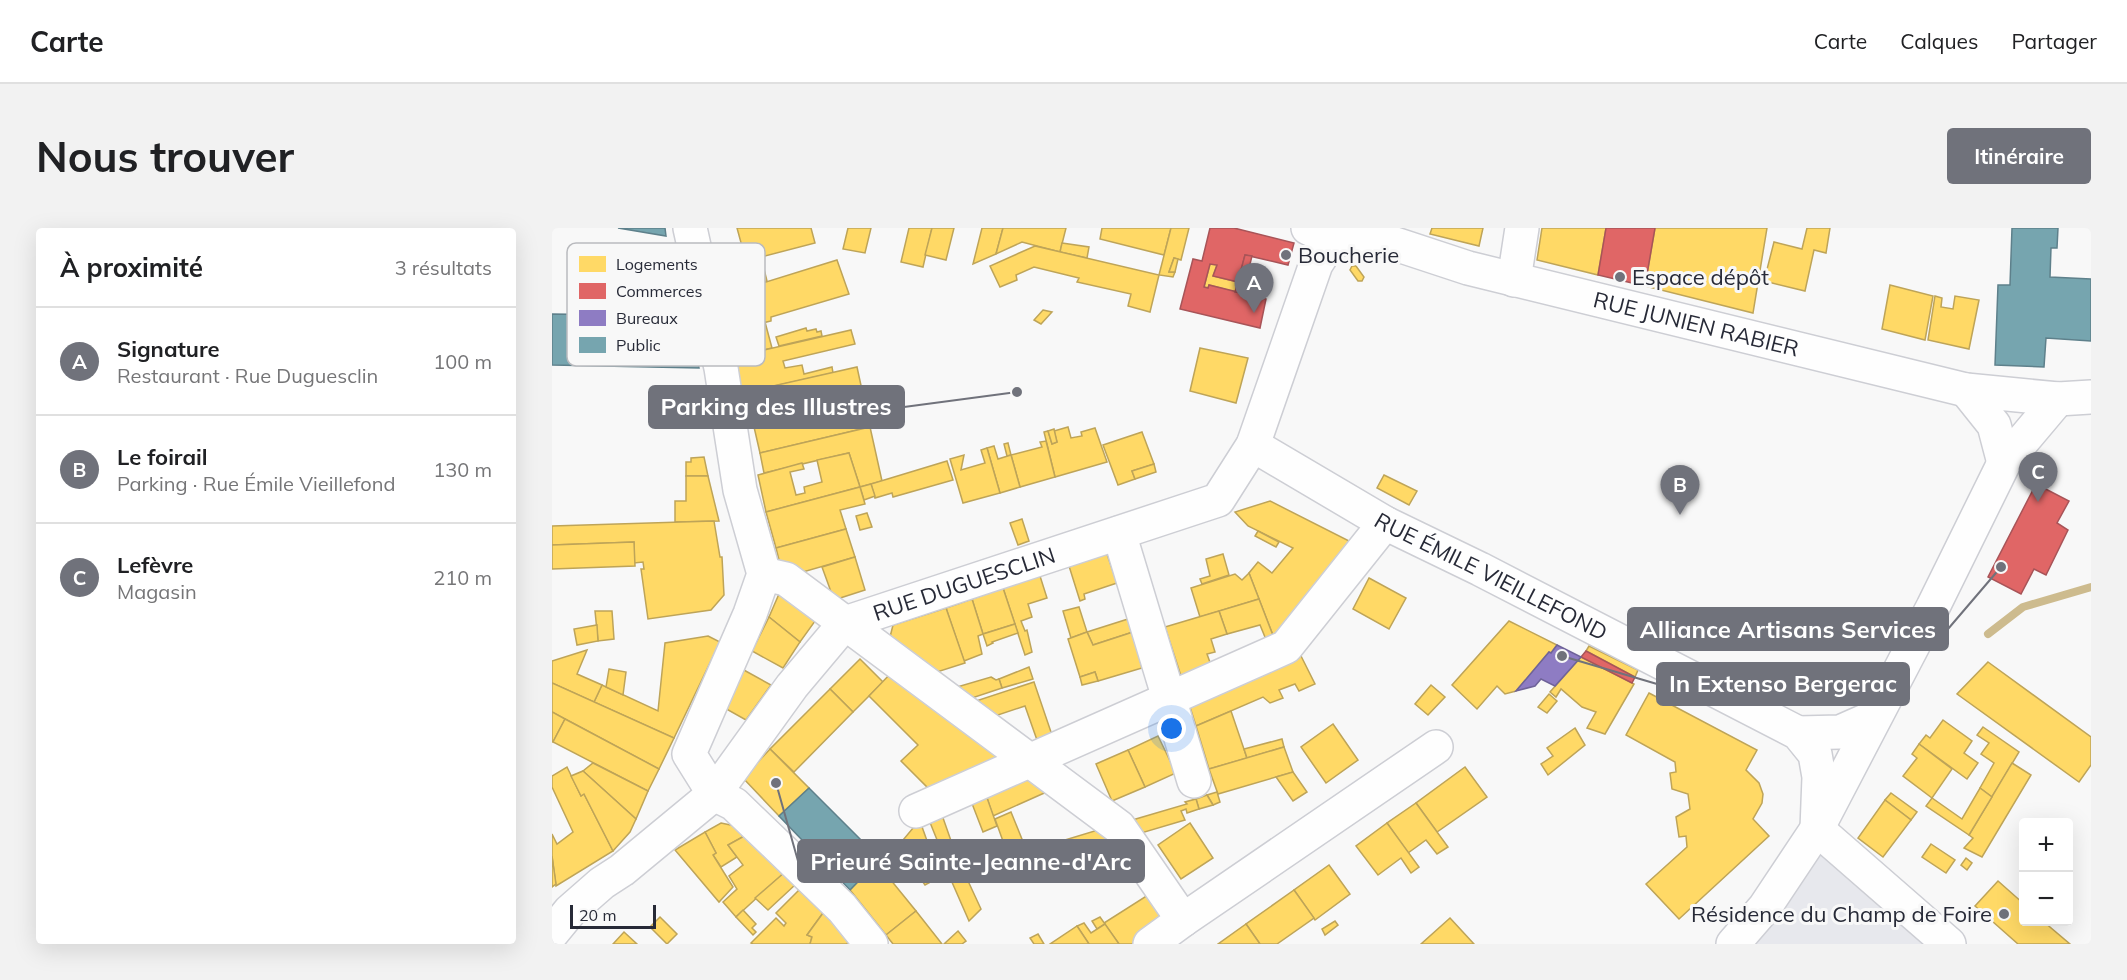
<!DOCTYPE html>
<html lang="fr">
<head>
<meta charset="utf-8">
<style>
	body { margin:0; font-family:Mulish,sans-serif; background:#f2f2f2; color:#202124 }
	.controls { position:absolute; right:18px; bottom:18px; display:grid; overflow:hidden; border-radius:6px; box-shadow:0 6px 24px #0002 }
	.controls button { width:54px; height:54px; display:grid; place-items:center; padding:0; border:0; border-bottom:2px solid #e0e0e0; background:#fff; color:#202124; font:30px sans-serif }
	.scale { position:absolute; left:18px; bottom:15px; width:86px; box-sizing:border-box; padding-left:6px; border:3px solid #272a37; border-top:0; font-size:16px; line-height:21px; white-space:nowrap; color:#272a37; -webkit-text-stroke:4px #f8f8f8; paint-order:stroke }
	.you { position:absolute; left:620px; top:501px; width:21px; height:21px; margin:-15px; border:4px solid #fff; border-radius:50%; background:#1a73e8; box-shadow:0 0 0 9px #1a73e833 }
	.badge { display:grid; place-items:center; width:39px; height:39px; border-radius:50%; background:#70727b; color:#fff; font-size:20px; font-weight:700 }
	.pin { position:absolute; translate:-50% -50px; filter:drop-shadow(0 2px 3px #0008) }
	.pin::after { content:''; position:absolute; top:32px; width:21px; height:18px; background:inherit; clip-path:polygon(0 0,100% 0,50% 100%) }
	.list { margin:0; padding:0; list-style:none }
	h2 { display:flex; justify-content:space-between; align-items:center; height:78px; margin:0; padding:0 24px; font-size:26px }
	h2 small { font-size:20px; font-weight:400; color:#757577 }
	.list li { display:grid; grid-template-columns:39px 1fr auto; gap:18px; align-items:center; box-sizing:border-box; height:108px; padding:0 24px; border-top:2px solid #e0e0e0 }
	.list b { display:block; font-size:22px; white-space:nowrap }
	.list p { margin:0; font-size:20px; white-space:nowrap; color:#757577 }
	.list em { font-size:20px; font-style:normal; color:#757577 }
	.map { position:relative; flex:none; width:1539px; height:716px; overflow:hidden; border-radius:6px }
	header { display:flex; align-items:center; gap:36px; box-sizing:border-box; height:84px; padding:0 30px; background:#fff; border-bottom:2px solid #e0e0e0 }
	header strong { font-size:28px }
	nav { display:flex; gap:33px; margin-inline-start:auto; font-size:21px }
	.intro { display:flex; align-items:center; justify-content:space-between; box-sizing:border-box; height:144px; padding:0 36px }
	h1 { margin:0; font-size:42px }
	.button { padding:15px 27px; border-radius:6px; background:#70727b; color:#fff; font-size:21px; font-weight:700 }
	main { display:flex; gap:36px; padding:0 36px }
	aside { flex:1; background:#fff; border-radius:6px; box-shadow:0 6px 24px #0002 }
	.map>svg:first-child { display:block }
	.built { fill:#e7e8ed }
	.homes { fill:#ffd966; stroke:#bea458; stroke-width:1.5 }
	.shops { fill:#e06666; stroke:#a85458; stroke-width:1.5 }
	.offices { fill:#8e7cc3; stroke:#6f6399; stroke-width:1.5 }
	.public { fill:#76a5af; stroke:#5e808b; stroke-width:1.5 }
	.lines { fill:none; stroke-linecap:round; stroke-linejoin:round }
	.stream { stroke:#cdbb8e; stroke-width:8 }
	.minor-casing { stroke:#cdced4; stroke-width:36 }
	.minor { stroke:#fefefe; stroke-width:33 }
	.poi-dot { fill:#70727b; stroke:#f8f8f8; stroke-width:2 }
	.labels { text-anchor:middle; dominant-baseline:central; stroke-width:6; stroke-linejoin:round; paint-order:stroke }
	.poi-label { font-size:22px; fill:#272a37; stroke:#f8f8f8; text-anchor:start }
	.street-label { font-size:22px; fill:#272a37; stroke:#f8f8f8 }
	.key { fill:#f8f8f8; stroke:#b9babe; stroke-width:1.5 }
	.key-label { font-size:16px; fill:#272a37 }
	.leader { fill:none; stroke:#70727b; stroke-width:2 }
	.callout-dot { fill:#70727b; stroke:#f8f8f8; stroke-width:2 }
	.callout { fill:#70727b; stroke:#70727b; stroke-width:2 }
	.callout-label { font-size:24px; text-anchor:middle; font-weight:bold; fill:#fff }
</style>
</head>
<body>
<header>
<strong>Carte</strong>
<nav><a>Carte</a><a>Calques</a><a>Partager</a></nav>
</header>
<div class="intro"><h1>Nous trouver</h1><a class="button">Itinéraire</a></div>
<main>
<aside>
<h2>À proximité<small>3 résultats</small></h2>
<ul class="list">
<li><span class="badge">A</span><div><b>Signature</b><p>Restaurant · Rue Duguesclin</p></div><em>100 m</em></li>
<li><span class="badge">B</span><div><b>Le foirail</b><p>Parking · Rue Émile Vieillefond</p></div><em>130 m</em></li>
<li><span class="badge">C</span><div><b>Lefèvre</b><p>Magasin</p></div><em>210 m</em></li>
</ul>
</aside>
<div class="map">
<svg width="1539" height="716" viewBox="0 0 1539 716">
	<rect width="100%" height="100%" fill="#f8f8f8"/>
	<path class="built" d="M1272,622L1376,716H1203L1212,707Z"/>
	<g class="homes">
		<path d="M185,0H259L263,15L209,29L215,53L166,69L162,42L194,33Z"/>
		<path d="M296,0H319L313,25L291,21Z"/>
		<path d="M357,0H380L371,39L349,34Z"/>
		<path d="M380,0H402L394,32L373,27Z"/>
		<path d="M430,0H451L444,26L421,36Z"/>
		<path d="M451,0H514L508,24L470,14L444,26Z"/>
		<path d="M550,0H619L612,27L548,11Z"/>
		<path d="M619,0H637L629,32L622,30L617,44H623L621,49L607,47Z"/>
		<path d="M880,0H931L927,18L878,6Z"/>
		<path d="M990,0H1054L1046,47L985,32Z"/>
		<path d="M1103,0H1215L1201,85L1093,58Z"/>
		<path d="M1255,0H1278L1274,25L1262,22L1253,63L1212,53L1222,14L1250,21Z"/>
		<path d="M510,15L537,19L535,30L508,24Z"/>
		<path d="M483,18L607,47L598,84L576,78L579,66L525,54L527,50L482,39L464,47L465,52L448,59L438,38Z"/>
		<path d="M622,30L626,31L623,44H617Z"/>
		<path d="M285,32L297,66L219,89V93L172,104L166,69Z"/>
		<path d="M658,36L665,37L661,48L686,54L683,64L657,57L656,60L652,59Z"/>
		<path d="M800,38H804L812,49L810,53H806L798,42Z"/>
		<path d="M1338,57L1381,68L1373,112L1330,101Z"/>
		<path d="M1383,68L1390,70L1389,79L1401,81L1403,68L1427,72L1417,121L1376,112Z"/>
		<path d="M491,82L500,84L489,96L482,92Z"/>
		<path d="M213,94L220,120L178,130L172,104Z"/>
		<path d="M254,100L255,103L264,101L265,104L269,103L270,108L227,118L224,109Z"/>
		<path d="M299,102L303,116L231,133L233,140L250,137L252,146L280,139L281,145L187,166L178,130Z"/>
		<path d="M648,120L696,130L684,175L638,163Z"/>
		<path d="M305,139L318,199L208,225L194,164Z"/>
		<path d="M318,199L330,253L308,259L297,225L212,245L208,225Z"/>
		<path d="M516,199L519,210L530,208L529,204L543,200L555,234L503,249L492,204L496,203L500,216L505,214L502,203Z"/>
		<path d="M502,201L505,214L500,216L496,203Z"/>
		<path d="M590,204L602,236L580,243L583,251L566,257L551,217Z"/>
		<path d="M494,213L503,249L468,259L459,227L490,219L488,214Z"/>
		<path d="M456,215L459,227L455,228L452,216Z"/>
		<path d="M442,218L446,231L459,227L468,259L448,265L435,220Z"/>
		<path d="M435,220L448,265L411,275L398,231L412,227L409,242L433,235L429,222Z"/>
		<path d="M297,225L308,259L214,284L206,247L250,235L252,241L238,244L244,267L253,265L252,259L270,254L265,232Z"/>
		<path d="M152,229L156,248H134V234H139V230Z"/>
		<path d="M395,233L401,252L341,269L340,265L323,270L319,256Z"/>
		<path d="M602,236L604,244L583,251L580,243Z"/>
		<path d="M832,247L865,263L857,277L825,260Z"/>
		<path d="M134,248H156L167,293L123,294V273H134Z"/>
		<path d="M319,256L323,268L312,272L308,259Z"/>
		<path d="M308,259L313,276L288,282L294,301L224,320L214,284Z"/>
		<path d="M718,273L801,315L722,410L697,345L706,334L720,345L741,320L696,298L683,284Z"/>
		<path d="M315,285L320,299L308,302L304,288Z"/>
		<path d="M470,291L477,313L466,317L458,295Z"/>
		<path d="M162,293L168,329H170L172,367L159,382L96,391L89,341H92L91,334L82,335V314L0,317V298Z"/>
		<path d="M294,301L303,329L244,346L228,336L224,320Z"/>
		<path d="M706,303L727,314L724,319L703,308Z"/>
		<path d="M82,314L83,338L0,341V317Z"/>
		<path d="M555,326L565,355L532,366L533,371L528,373L517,338Z"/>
		<path d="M671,326L677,347L650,356L648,351L658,348L654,331Z"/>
		<path d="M303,329L313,362L282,372L270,339Z"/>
		<path d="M697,345L707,371L648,389L639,360L683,346L690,352Z"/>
		<path d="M488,348L495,370L476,376L480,389L469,393L473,403L475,402L480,424L473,427L451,360Z"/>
		<path d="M817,350L854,370L837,401L801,381Z"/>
		<path d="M230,359L266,389L248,414L217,389Z"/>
		<path d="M451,360L463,396L431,406L420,371Z"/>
		<path d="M420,371L431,406L426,408L430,426L412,433L394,380Z"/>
		<path d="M707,371L722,410L715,414L708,397L675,406L667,383Z"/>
		<path d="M527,379L535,404L519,410L511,383Z"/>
		<path d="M394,380L413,435L385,444L338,409L341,397Z"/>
		<path d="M43,383H60L62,411L46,413Z"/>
		<path d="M667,383L675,406L659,411L663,424L655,426L660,440L629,448L613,399Z"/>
		<path d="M217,389L248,414L231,440L200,423Z"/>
		<path d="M576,391L581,404L541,417L535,404Z"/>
		<path d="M957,393L1005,417L999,425L997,424L964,463L953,466L945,458L925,481L900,457Z"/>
		<path d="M463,396L466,405L440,414L441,415L435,418L431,406Z"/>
		<path d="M45,397L46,413L25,417L22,401Z"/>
		<path d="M535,404L541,417L581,404L590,440L546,453L543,444L528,449L516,411Z"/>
		<path d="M156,408L168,414L122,510L42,474L50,457L106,483L113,415Z"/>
		<path d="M1037,418L1086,442L1083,449L1034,423Z"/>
		<path d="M35,422L25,446L50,457L42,474L0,455V433Z"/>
		<path d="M746,422L763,456L747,463L743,456L727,462L731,470L718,475L711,469L644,498L637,476Z"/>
		<path d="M1029,429L1082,456L1053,506L1035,500L1044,484L1030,479L1009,461L1004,469L998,464Z"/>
		<path d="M308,431L331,454L301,484L278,461Z"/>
		<path d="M1436,434L1539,509V537L1527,554L1405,466Z"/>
		<path d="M477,439L481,451L450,460L447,451Z"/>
		<path d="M57,441L74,444L71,467L54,459Z"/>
		<path d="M190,441L219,457L194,492L169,478Z"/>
		<path d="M341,443L455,530L379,563L349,533L366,517L317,468Z"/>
		<path d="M543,444L546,453L530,457L528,449Z"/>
		<path d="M439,449L444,452L447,451L450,460L420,470L405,459Z"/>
		<path d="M482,454L500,507L485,512L473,478L443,488L424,473Z"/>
		<path d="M0,455L122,510L107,541L0,484Z"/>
		<path d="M879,457L893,469L876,487L863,476Z"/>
		<path d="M278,461L301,484L242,544L218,521Z"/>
		<path d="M1097,465L1205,522L1194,542L1207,555L1211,566L1210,575L1201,591L1217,608L1127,691L1094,656L1135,619L1134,608L1127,609L1124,589L1138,581L1136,566L1120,561L1118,545L1124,544L1123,534L1074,507Z"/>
		<path d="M997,466L1005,473L995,485L986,479Z"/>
		<path d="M679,483L695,530L657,541L644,498Z"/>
		<path d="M0,484L13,491L1,514L0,513Z"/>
		<path d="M13,491L107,541L96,563L1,514Z"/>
		<path d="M1391,492L1420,513L1412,525L1426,535L1415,551L1367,516L1374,507L1378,510Z"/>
		<path d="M781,496L806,532L774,555L749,519Z"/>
		<path d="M1431,499L1467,524L1440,569L1428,560L1442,535L1429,526L1437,515L1425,507Z"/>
		<path d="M1023,500L1033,517L996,547L989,536L1001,528L995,520Z"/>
		<path d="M606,508L624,545L593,559L576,522Z"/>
		<path d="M730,511L732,519L695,530L692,521Z"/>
		<path d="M1367,516L1400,541L1380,570L1351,548L1365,530L1360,526Z"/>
		<path d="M732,519L741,544L666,566L657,541Z"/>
		<path d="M218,521L257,560L227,588L191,550Z"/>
		<path d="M576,522L593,559L560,573L544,536Z"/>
		<path d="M41,535L96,563L84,591L31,543Z"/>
		<path d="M1460,535L1479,547L1430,629L1412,620L1421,610L1417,607Z"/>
		<path d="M15,539L29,568L32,566L61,623L4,658L0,628V606L5,616L21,604L0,559V548Z"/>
		<path d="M913,539L935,569L885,604L864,575Z"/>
		<path d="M31,543L84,591L78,604L61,623L32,566L29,568L19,548Z"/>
		<path d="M741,544L755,564L741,573L724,549Z"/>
		<path d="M479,547L499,562L441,588L434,567Z"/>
		<path d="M1428,560L1440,569L1417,607L1374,578L1380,570L1410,591Z"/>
		<path d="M665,564L668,574L661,577L655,567Z"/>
		<path d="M1339,565L1365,584L1359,592L1333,572Z"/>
		<path d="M434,567L445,598L431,604L419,573Z"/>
		<path d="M655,567L661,577L647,581L644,571Z"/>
		<path d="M644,571L647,581L635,585L634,581L629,583L633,592L586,606L577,593L635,576L633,574Z"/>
		<path d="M1333,572L1359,592L1331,629L1306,610Z"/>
		<path d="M864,575L896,619L885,626L874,612L856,625L835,595Z"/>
		<path d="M459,584L472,616L476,615L479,621L456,627L443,591Z"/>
		<path d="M390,587L404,627L429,681L417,693L396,645L398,644L377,592Z"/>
		<path d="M169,595L188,599L196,606L176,617L185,629L169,639L161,627L164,625L153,604Z"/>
		<path d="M638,595L661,630L629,651L606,617Z"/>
		<path d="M835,595L867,639L859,645L849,630L826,647L804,618Z"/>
		<path d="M369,596L388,649L373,657L346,618L361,600Z"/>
		<path d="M549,601L561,616L520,628L513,612Z"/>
		<path d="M153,604L164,625L161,627L181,659L167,674L123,622Z"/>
		<path d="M196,606L233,644L184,689L171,674L185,661L177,648L191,637L176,617Z"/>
		<path d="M513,612L518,623L492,631L486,619Z"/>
		<path d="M1379,616L1403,632L1394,645L1370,629Z"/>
		<path d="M346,618L356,632L340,644L335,636L329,640L364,683L334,707L298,662L328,631Z"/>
		<path d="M0,628L4,656L0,659Z"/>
		<path d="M1414,630L1420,635L1415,642L1409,637Z"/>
		<path d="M777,637L798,666L763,692L742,662Z"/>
		<path d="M233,644L243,657L216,682L203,670Z"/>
		<path d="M1446,653L1472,676V694H1492L1518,716H1466L1423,678Z"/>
		<path d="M247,662L271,685L255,707L260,709L258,716H201L199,715L224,690L232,698L234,695L224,685Z"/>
		<path d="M742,662L762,690L725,716H708L694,696Z"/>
		<path d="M596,667L616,695L584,716H567L552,695Z"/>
		<path d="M191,682L204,696L200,700L204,704L201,707L184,689Z"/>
		<path d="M364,683L390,716H341L334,707Z"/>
		<path d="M271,685L297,711L295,716H258L260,709L255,707Z"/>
		<path d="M108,689L125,706L115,716L98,699Z"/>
		<path d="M548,689L553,696L545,701L540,693Z"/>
		<path d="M898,690L922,716H869Z"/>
		<path d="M783,693L786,697L773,707L770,701Z"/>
		<path d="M532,695L539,705L553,696L567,716H537L525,698Z"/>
		<path d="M694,696L708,716H666Z"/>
		<path d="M525,698L537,716H498Z"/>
		<path d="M406,703L414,713L410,716H392Z"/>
		<path d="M72,704L85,716H61Z"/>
		<path d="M486,706L492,716H482L478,710Z"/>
	</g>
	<g class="shops">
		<path d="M658,0H682L742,15L736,37L693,27L686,54L661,48L665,37L658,36L652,59L656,60L657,57L714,71L708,100L628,81L641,31L650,33Z"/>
		<path d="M1054,0H1103L1093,58L1046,47Z"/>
		<path d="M693,27L700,28L691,65L683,64Z"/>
		<path d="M1484,256L1517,273L1505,295L1516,302L1494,347L1482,341L1469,366L1436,349Z"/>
		<path d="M1034,423L1083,449L1080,455L1029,429Z"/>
	</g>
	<path class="offices" d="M1005,417L1029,429L1003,458L989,451L983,458L964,463L997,424L999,425Z"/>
	<g class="public">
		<path d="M66,0H113L114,8Z"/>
		<path d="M1460,0H1506L1505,20H1499L1498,49L1539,51V113L1494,110L1492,139L1443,137L1446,57H1458Z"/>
		<path d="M0,86L138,88L147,140L0,137Z"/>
		<path d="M257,560L328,631L298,662L227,588Z"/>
	</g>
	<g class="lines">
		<path class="stream" d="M1436,406L1471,379L1539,359"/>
		<g class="minor-casing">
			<g id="minor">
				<path d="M138,0L169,140L188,262L212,346L198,386L137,526L162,566"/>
				<path id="s1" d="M756,0L780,11H828L916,40L1414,162L1506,171L1539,169"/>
				<path d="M962,52L970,0"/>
				<path d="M1414,162L1442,197L1452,235"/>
				<path id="s2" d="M701,217L833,295L928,341L1246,505L1263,526L1267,549L1265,601"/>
				<path d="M567,305L642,553"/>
				<path d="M212,346L234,351L567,599L631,692L598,716"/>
				<path d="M1246,505L1288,504L1322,489"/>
				<path d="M162,566L182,576L290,680L319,716"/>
				<path d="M364,583L734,419L833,295"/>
				<path d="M1265,601L1397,716"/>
				<path d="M631,692L884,519"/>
				<path id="s3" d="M0,705L18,683L50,655L70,642L162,566L240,458L293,395L666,272L701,217L764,36L780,11"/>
				<path d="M1181,716L1213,679L1265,601L1381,379L1452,235L1506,171"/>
			</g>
		</g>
		<use href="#minor" class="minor"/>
	</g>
	<g class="poi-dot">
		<circle cx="734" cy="27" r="6"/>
		<circle cx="1068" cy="49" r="6"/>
		<circle cx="1452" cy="686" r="6"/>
	</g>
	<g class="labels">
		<g class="poi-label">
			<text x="746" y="27">Boucherie</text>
			<text x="1080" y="49">Espace dépôt</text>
			<text x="1440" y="686" text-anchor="end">Résidence du Champ de Foire</text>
		</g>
		<g class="street-label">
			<text stroke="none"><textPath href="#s1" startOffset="402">RUE JUNIEN RABIER</textPath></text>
			<text stroke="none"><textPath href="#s2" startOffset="272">RUE ÉMILE VIEILLEFOND</textPath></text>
			<text stroke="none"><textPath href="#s3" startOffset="555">RUE DUGUESCLIN</textPath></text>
		</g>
	</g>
	<rect x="15" y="15" width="198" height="123" rx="9" class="key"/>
	<rect x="27" y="28" width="27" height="16" fill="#ffd966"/>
	<rect x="27" y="55" width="27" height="16" fill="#e06666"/>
	<rect x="27" y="82" width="27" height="16" fill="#8e7cc3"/>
	<rect x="27" y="109" width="27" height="16" fill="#76a5af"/>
	<g class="key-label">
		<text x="64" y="42">Logements</text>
		<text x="64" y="69">Commerces</text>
		<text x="64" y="96">Bureaux</text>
		<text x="64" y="123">Public</text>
	</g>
	<path class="leader" d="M465 164L352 179M1449 339L1396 401M1010 428L1105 456M224 555L246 633"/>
	<g class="callout-dot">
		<circle cx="465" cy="164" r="6"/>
		<circle cx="1449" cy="339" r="6"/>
		<circle cx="1010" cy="428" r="6"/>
		<circle cx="224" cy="555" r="6"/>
	</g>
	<g class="callout">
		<rect x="97" y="158" width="255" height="42" rx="6"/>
		<rect x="1076" y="380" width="320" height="42" rx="6"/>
		<rect x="1105" y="435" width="252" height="42" rx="6"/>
		<rect x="246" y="612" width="346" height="42" rx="6"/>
	</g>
	<g class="callout-label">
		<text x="224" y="187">Parking des Illustres</text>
		<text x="1236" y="410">Alliance Artisans Services</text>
		<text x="1231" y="464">In Extenso Bergerac</text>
		<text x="419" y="642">Prieuré Sainte-Jeanne-d'Arc</text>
	</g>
</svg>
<div class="controls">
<button>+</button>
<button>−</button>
</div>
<div class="scale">20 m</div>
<div class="you"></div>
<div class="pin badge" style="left:702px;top:85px">A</div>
<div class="pin badge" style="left:1128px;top:287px">B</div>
<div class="pin badge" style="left:1486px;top:274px">C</div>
</div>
</main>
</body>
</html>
